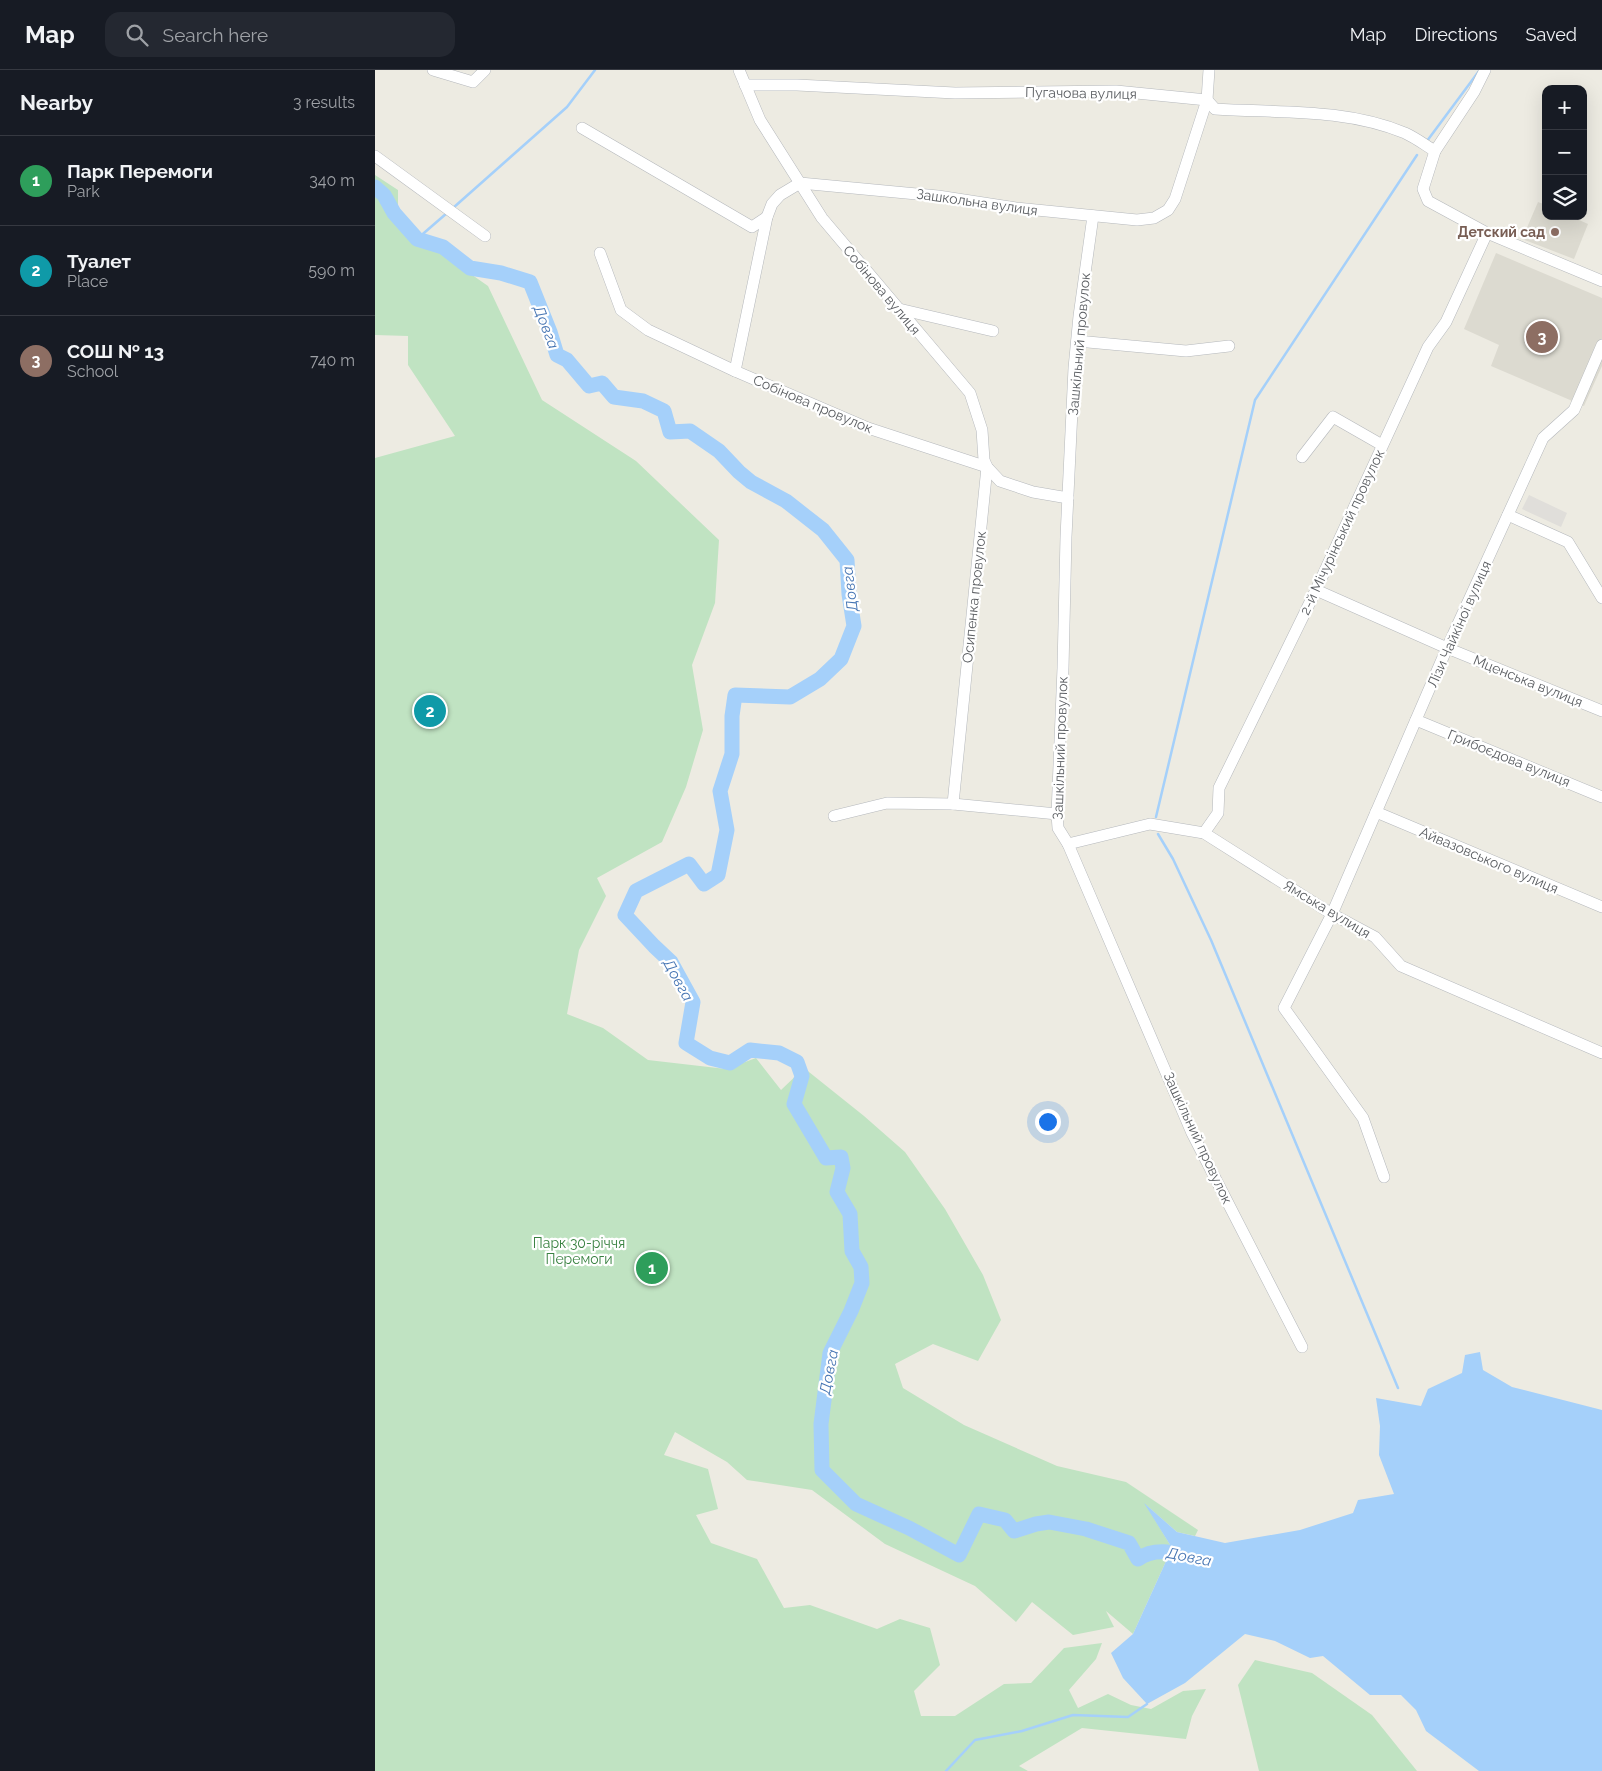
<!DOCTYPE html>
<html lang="en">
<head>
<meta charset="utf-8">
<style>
	body { margin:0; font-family:Raleway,sans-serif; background:#242831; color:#f1f3f6 }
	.controls { position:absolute; right:15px; top:15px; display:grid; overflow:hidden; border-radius:10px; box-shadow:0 5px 20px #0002 }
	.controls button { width:45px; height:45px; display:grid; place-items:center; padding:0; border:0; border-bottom:1px solid #363941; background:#171b24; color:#f1f3f6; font:25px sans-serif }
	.you { position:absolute; left:672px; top:1051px; width:18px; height:18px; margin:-12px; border:4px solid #fff; border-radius:50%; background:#1a73e8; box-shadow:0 0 0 8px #1a73e833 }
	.badge { display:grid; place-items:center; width:32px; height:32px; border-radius:50%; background:#0b8043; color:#fff; font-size:16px; font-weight:700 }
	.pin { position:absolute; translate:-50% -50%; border:2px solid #fff; box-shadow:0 1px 5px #0006 }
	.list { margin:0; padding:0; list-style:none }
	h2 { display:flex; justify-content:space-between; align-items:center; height:65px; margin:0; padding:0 20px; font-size:21px }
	h2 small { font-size:16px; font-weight:400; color:#9ea1a6 }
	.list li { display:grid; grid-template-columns:32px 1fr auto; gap:15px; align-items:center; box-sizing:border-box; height:90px; padding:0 20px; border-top:1px solid #363941 }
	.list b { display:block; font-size:19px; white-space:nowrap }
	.list p { margin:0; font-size:16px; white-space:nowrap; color:#9ea1a6 }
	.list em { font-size:16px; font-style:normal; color:#9ea1a6 }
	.icon { flex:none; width:28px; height:28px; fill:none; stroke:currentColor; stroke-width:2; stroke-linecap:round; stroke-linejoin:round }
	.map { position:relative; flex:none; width:1227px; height:1701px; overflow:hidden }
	header { display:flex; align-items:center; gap:30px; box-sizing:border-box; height:70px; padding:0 25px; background:#171b24; border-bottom:1px solid #363941 }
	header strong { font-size:24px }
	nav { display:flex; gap:28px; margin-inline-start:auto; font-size:18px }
	.search { width:350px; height:45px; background:#242831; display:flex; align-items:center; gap:12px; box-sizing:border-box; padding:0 18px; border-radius:15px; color:#9ea1a6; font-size:19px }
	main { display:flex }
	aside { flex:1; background:#171b24 }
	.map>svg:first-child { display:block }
	.industrial { fill:#e0deda }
	.education { fill:#dcdad0 }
	.green { fill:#c0e3c2 }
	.water { fill:#a5d0fa }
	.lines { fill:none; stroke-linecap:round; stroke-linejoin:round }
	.stream { stroke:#a5d0fa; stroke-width:2.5 }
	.river { stroke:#a5d0fa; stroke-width:15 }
	.minor-casing { stroke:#b5b8bc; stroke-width:12 }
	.minor { stroke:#fff; stroke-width:11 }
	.education-dot { fill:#8d6e63; stroke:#fff; stroke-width:2 }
	.labels { text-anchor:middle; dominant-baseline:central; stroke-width:4.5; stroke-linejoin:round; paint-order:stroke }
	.street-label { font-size:14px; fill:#5b5e62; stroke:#fff }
	.education-label { font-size:14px; font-weight:bold; fill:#785e54; stroke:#fff; text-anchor:end }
	.park-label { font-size:14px; fill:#398241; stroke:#fff }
	.water-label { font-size:15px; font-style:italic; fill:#4675b3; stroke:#fff }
</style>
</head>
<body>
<header>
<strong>Map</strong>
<div class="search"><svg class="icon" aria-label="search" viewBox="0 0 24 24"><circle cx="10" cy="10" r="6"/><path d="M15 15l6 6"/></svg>Search here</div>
<nav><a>Map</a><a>Directions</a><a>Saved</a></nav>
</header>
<main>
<aside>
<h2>Nearby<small>3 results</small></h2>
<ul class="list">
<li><span class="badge" style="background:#2e9e5b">1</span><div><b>Парк Перемоги</b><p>Park</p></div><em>340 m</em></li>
<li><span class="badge" style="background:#0f9aa8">2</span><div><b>Туалет</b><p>Place</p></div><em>590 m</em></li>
<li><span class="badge" style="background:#8d6e63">3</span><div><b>СОШ № 13</b><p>School</p></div><em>740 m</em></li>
</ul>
</aside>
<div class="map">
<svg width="1227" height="1701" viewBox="0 0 1227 1701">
	<rect width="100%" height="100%" fill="#edebe2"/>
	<path class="industrial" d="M1154,425L1192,443L1186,457L1147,439Z"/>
	<g class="education">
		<path d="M1163,132L1171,135V146H1195L1213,154L1199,189L1147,169Z"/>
		<path d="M1121,183L1227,228V296L1209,336L1116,296L1124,275L1089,259Z"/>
	</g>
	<g class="green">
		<path d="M0,105L23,120V143L63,181L113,216L167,330L261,391L344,470L340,533L317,595L328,660L311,717L287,772L222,808L231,826L204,880L192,944L228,958L273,990L351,999L381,988L406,1020L429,998L489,1046L530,1082L570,1139L608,1205L626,1250L603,1291L558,1274L520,1294L528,1318L589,1355L682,1396L751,1412L823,1460L820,1466L802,1462L771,1435L797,1478L758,1564L731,1541L739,1557L698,1565L657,1532L641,1552L600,1516L510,1474L437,1420L372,1410L352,1392L300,1362L289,1385L333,1399L343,1439L321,1445L336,1473L382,1489L409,1538L435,1535L502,1559L525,1549L555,1558L565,1595L539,1621L546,1646H580L629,1614L656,1613L689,1578L727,1573L721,1589L694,1620L703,1638L733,1624L756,1635L776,1639L808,1621L831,1619L817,1646L811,1669L707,1658L644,1696L653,1701H0V388L80,366L33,295V266L0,265Z"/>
		<path d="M880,1590L937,1603L997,1645L1042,1701H884L863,1615Z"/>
	</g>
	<path class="water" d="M1105,1282L1108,1300L1137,1317L1227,1340V1701H1104L1051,1661L1041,1640L1026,1625H995L948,1586L935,1588L900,1571L870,1564L810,1613L772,1634L748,1608L736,1583L758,1564L797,1478L769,1433L802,1462L850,1473L925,1460L978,1443L983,1430L1019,1424L1004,1385L1005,1356L1001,1328L1046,1336L1053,1319L1087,1303L1090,1285Z"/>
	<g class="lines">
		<g class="stream">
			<path d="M1052,71L1104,1"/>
			<path d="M78,138L192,37L220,0"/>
			<path d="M42,169L72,143"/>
			<path d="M781,747L880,330L1042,85"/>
			<path d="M783,764L798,789L836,870L1023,1318"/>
			<path d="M571,1701L600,1670L647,1661L698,1645L753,1647L772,1634"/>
		</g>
		<path class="river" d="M0,117L9,125L19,143L42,169L68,177L95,198L126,203L155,212L175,262L182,285L192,290L214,316L227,313L239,327L268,331L289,341L295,362L315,361L344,381L364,402L376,412L411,431L448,460L472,490L474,524L479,556L466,589L445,609L415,627L360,625L357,646V684L345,721L352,760L343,805L329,814L314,794L261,821L250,845L279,876L296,892L318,932L311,973L335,988L355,993L375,980L404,983L422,992L427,1006L419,1034L451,1088L466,1087L468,1098L462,1122L475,1144L477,1181L486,1197L487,1213L476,1241L455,1283L446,1354L447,1400L481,1434L534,1458L584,1485L604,1444L630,1450L639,1461L661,1454L674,1452L711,1459L754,1473L763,1489C779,1478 796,1482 814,1486"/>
		<g class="minor-casing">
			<g id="minor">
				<path d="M58,0L98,12L110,0"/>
				<path d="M364,0L385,50L447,148L595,323L607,360L609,390L612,397L578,734"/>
				<path d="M1110,0L1099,22L1060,81L1048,119L1053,131L1112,163L1227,211"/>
				<path d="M370,15H422L580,23L741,21L832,30L840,39C903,43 970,38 1030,63C1041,68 1050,75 1060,81"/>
				<path d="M207,58L377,157L392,147"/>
				<path d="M0,86L110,166"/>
				<path d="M718,146L704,246L699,298L691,467L688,598L682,744L683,758L693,774L817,1063L927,1277"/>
				<path d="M225,183L246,240L273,260L360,301L493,358L612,397L625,411L658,422L693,428"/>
				<path d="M524,239L618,261"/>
				<path d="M702,271L811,281L854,276"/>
				<path d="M360,301L392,147L397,134L405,125L425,113L563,126L641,138L762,150L779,148L793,140L800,129L832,30L834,0"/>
				<path d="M927,387L958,347L1007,375"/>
				<path d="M1133,445L1193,472L1227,528"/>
				<path d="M941,520L1072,578L1227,641"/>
				<path d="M1041,650L1227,727"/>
				<path d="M1001,742L1227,837"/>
				<path d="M459,746L512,733L578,734L682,744"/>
				<path d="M829,763L843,743L844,718L941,520L1053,277L1071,252L1112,163"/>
				<path d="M693,774L775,754L829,763L957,844L1000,867L1026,896L1227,983"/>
				<path d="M1009,1107L988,1048L909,938L957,844L1072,578L1168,368L1199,340L1227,275"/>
			</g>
		</g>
		<use href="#minor" class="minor"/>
	</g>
	<circle class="education-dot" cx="1180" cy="162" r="5"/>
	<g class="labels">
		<g class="street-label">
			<text transform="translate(706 23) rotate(1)">Пугачова вулиця</text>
			<text transform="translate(602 132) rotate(8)">Зашкольна вулиця</text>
			<text transform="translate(507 220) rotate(50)">Собінова вулиця</text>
			<text transform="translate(704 274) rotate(-85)">Зашкільний провулок</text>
			<text transform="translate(438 334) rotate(23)">Собінова провулок</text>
			<text transform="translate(967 462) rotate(-65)">2-й Мічурінський провулок</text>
			<text transform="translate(599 527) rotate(-84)">Осипенка провулок</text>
			<text transform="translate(1084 554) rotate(-66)">Лізи Чайкіної вулиця</text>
			<text transform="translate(1153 611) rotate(22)">Мценська вулиця</text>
			<text transform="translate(685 678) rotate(-88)">Зашкільний провулок</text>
			<text transform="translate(1134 688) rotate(22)">Грибоєдова вулиця</text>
			<text transform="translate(1114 790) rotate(23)">Айвазовського вулиця</text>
			<text transform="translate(952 839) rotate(31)">Ямська вулиця</text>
			<text transform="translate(823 1068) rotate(65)">Зашкільний провулок</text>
		</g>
		<g class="education-label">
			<text x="1170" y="162">Детский сад</text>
		</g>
		<g class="park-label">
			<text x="204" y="1173">Парк 30-річчя<tspan x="204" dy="16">Перемоги</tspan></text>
		</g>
		<g class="water-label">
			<text transform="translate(171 257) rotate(69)">Довга</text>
			<text transform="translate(475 519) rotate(-97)">Довга</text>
			<text transform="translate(303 910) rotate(61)">Довга</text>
			<text transform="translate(454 1302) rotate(-79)">Довга</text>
			<text transform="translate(814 1487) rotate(11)">Довга</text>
		</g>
	</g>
</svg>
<div class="controls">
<button>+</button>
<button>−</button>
<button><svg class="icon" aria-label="layers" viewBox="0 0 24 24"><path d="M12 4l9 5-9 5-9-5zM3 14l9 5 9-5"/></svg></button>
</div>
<div class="you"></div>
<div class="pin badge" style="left:277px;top:1198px;background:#2e9e5b">1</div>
<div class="pin badge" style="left:55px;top:641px;background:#0f9aa8">2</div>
<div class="pin badge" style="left:1167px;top:267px;background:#8d6e63">3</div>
</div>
</main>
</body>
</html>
